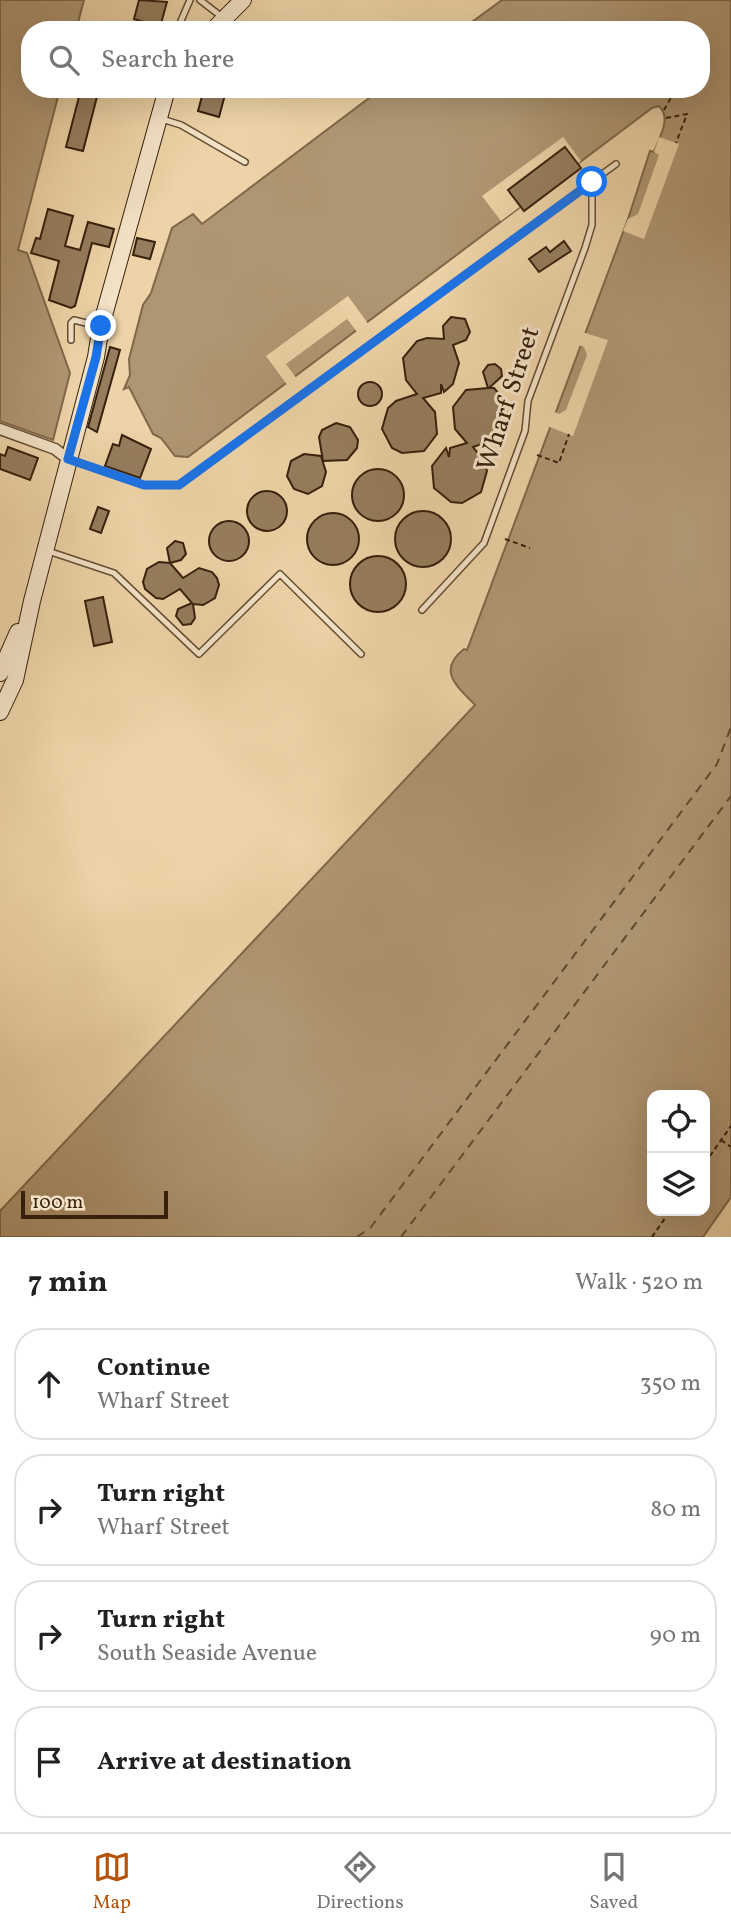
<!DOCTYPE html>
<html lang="en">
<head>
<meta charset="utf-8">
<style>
	body { margin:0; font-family:Vollkorn,serif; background:#f6f6f6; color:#202124 }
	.controls { position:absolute; right:21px; bottom:21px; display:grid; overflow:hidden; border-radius:14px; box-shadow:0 7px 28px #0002 }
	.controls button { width:63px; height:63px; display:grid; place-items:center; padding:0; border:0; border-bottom:2px solid #e0e0e0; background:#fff; color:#202124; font:35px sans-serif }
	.scale { position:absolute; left:21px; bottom:18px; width:147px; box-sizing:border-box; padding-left:7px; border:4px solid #37200c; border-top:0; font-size:19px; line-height:24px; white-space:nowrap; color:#37200c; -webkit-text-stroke:5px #f3e2c6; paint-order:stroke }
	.stop { position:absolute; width:21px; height:21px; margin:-16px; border:5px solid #1a73e8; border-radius:50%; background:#fff }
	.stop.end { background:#1a73e8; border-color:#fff; box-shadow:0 2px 7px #0008 }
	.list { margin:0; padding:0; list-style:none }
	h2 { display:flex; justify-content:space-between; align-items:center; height:91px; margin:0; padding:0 28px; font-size:30px }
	h2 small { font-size:23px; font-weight:400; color:#757577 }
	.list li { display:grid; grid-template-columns:46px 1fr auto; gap:21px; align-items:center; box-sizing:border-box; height:112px; margin:0 14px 14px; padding:0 14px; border:2px solid #e0e0e0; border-radius:28px }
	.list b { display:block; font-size:26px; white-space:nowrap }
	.list p { margin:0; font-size:23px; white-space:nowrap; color:#757577 }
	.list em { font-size:23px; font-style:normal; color:#757577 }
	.icon { flex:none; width:38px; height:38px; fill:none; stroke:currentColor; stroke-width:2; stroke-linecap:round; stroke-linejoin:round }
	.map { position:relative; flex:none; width:731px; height:1237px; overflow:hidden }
	.search { position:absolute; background:#fff; box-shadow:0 7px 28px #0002; left:21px; right:21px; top:21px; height:77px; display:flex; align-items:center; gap:18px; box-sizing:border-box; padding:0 24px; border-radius:28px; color:#757577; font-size:26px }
	.sheet { height:595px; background:#fff }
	nav { display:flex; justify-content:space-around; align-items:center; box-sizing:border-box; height:98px; border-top:2px solid #e0e0e0; background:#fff; font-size:19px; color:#757577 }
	nav a { display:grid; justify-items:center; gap:4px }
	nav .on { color:#b45309 }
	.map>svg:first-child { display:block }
	.water { fill:#af9672; stroke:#7f6749; stroke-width:2; fill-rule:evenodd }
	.pier { fill:#edd3a7 }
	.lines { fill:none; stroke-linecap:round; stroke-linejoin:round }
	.ferry { stroke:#614930; stroke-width:2; stroke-dasharray:9 7; stroke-linecap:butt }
	.building { fill:#967d5d; stroke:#37200c; stroke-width:2 }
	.lane-casing { stroke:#644d33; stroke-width:8 }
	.street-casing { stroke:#644d33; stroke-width:13 }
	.secondary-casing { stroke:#37200c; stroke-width:18 }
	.path { stroke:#37200c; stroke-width:2; stroke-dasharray:5 3.5; stroke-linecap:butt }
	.lane { stroke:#f3e2c6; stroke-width:5 }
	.street { stroke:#f3e2c6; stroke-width:10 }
	.secondary { stroke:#f3e2c6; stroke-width:16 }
	.route { stroke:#1a73e8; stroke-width:9 }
	.labels { text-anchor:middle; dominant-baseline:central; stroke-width:6; stroke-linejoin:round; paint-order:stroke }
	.street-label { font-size:26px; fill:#37200c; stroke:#f3e2c6 }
</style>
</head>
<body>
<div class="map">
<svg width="731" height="1237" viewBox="0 0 731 1237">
	<rect width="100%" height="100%" fill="#edd3a7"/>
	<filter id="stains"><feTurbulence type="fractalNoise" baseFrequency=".00286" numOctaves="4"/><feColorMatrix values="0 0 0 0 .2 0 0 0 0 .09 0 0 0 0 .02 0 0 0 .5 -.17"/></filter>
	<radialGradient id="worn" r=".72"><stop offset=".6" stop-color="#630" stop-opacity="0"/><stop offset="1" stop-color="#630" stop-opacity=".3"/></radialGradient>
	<g class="water">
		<path d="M0,0H84L76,30H30V89H60L18,250L27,253L70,373L53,440L0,421Z"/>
		<path d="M502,0H731V1197L703,1237H0V1211L475,705C458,687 436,671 464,649L467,650L628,219L650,151L654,152C659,138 672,118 659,106L652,108L188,457L175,456L161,438L153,434L129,387L124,389L130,375L129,359L143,305L151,293L172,228L193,214L202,224L381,89H701V30H461ZM652,1095H705V1211H652Z"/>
	</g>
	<g class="pier">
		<path d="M563,137L581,161L501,221L482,196Z"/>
		<path d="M659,137L679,144L644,239L623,231L628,219L638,214L659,155L654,152Z"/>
		<path d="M348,296L369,325L358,333L347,319L286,364L297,379L288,386L266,356Z"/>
		<path d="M582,332L608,340L573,436L547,426L553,411L559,414L566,410L587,355L584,347L578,345Z"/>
	</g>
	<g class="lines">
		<g class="ferry">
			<path d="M357,1237L371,1227L717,764L731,727"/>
			<path d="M401,1237L731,796"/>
		</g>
	</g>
	<g class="building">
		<path d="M139,0L167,2L160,27L134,19Z"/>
		<path d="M81,89H99L83,151L66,147Z"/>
		<path d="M204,89L226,91L219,117L198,111Z"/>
		<path d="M565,147L581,168L524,211L508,190Z"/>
		<path d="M48,209L73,216L65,246L80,250L88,222L114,229L109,247L92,243L75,306L71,308L49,300L59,261L31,253L36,238L40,239Z"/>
		<path d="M137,238L155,242L150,259L133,255Z"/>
		<path d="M564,241L571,251L539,272L529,259L546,247L550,252Z"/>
		<path d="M451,317L465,319L470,332L466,340L453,345L459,363L453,384L444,392L441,384V393L423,398L435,412L437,434L424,451L402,453L392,448L382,429L388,408L396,401L417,394L406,380L403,358L417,341L427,338L444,339L443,326Z"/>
		<path d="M110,347L120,350L97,432L88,427Z"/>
		<path d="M495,364L501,369L502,376L489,388H494L505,401L508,423L494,440L473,447L484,461L487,471L481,492L462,503L451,502L434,488L432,466L446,448L449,457L450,448L467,443L455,429L453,407L466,390L488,388L483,372L488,365Z"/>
		<circle cx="370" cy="394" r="12"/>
		<path d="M336,423L350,427L358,440L357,448L347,460L323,461L319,437L322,430Z"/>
		<path d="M122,435L151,449L140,478L105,466L113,444L119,446Z"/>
		<path d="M8,447L38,458L30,480L0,469V454L5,456Z"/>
		<path d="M304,454L321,456L326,472L322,486L308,494L294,489L287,476L291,461Z"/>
		<circle cx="378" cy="495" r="26"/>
		<circle cx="267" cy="511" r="20"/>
		<path d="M98,507L109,511L101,533L90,529Z"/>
		<circle cx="423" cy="539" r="28"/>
		<circle cx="333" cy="539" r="26"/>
		<circle cx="229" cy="541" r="20"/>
		<path d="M175,541L183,543L186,554L181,560L170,563L167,548Z"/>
		<circle cx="378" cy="584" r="28"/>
		<path d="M159,562L170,563L183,578L199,568L212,572L217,578L219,585L215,598L203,605L193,604L195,618L191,624L183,625L176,616L178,609L192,603L180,589L163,599L156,598L145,589L143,582L147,569Z"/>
		<path d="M103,597L112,642L94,646L85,601Z"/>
	</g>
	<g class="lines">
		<g class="lane-casing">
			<g id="lane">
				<path d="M200,0L222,17"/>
				<path d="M177,30L190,0"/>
				<path d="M162,119L181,125L245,162"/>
				<path d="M71,340V323L74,320L98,326"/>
				<path d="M71,460L144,485H179L616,164"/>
				<path d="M48,551L114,573L199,654L280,574L361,654"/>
				<path d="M422,610L484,543L525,431L528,401L585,248L592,225V182"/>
			</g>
		</g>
		<g class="street-casing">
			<path id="street" d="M0,429L55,449L68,459"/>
		</g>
		<g class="secondary-casing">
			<g id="secondary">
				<path d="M213,30L243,0"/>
				<path d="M0,673L18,632"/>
				<path d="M0,712L15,680L32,601L96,357L101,326L167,89"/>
			</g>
		</g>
		<g class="path">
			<path d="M701,48L706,41"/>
			<path d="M664,110L676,89"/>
			<path d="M666,118L687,114L676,143"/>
			<path d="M537,455L559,463L569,434"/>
			<path d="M505,539L530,548"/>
			<path d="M721,1140L731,1147"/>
			<path d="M705,1163L731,1126"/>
			<path d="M652,1237L670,1211"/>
		</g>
		<use href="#lane" class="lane"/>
		<use href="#street" class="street"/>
		<use href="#secondary" class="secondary"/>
	</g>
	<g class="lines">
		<path class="route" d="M101,326L96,357L68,459L144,485H179L592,182"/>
	</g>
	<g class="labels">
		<g class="street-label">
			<text transform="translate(509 399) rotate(-72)">Wharf Street</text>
		</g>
	</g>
	<rect width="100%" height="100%" filter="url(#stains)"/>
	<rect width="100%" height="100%" fill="url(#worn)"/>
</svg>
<div class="controls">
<button><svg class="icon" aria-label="locate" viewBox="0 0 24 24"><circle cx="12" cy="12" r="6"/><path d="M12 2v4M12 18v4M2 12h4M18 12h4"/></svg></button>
<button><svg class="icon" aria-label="layers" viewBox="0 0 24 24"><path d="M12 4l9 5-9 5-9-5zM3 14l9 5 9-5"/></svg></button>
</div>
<div class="scale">100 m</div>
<div class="stop" style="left:592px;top:182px"></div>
<div class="stop end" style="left:101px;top:326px"></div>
<div class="search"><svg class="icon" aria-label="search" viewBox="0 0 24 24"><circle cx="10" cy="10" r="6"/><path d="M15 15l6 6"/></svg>Search here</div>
</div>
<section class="sheet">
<h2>7 min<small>Walk · 520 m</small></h2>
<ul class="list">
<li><svg class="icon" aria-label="ahead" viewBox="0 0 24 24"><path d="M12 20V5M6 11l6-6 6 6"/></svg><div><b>Continue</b><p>Wharf Street</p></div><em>350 m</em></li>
<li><svg class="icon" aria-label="right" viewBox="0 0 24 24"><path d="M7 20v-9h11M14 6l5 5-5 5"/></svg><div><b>Turn right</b><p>Wharf Street</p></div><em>80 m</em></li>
<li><svg class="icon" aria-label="right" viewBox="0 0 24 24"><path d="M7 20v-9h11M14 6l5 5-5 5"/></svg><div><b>Turn right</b><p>South Seaside Avenue</p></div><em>90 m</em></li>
<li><svg class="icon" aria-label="arrive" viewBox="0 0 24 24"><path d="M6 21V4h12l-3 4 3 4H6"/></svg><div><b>Arrive at destination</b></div></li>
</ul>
</section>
<nav>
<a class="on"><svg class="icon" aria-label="map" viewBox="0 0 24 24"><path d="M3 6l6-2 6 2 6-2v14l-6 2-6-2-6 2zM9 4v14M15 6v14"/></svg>Map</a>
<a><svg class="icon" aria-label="directions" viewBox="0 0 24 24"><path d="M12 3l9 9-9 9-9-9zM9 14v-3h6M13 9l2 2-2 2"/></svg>Directions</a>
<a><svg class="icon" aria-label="saved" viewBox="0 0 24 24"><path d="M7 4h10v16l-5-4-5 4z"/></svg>Saved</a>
</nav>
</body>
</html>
